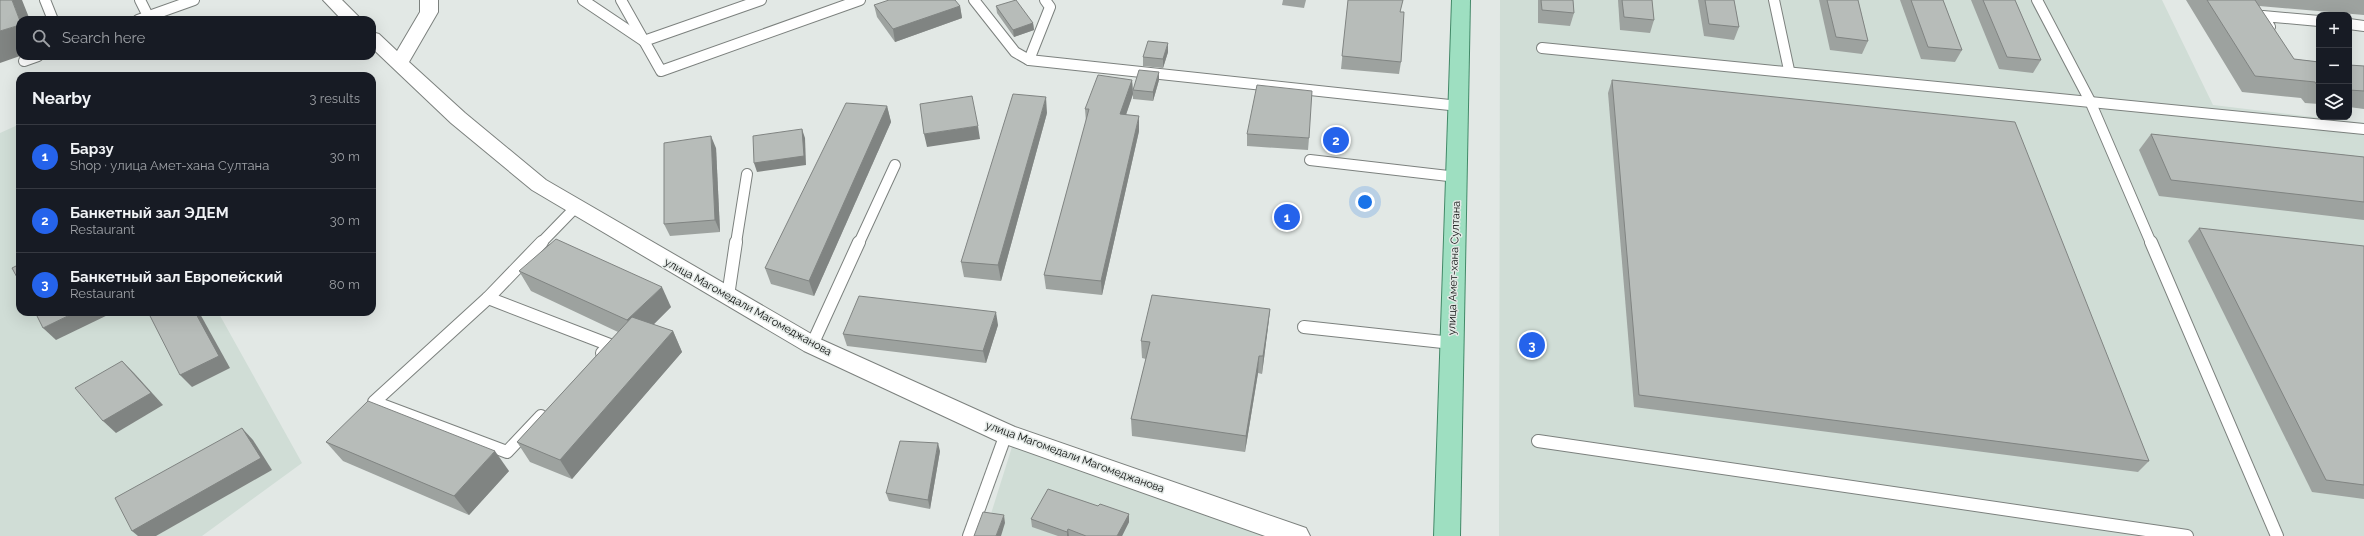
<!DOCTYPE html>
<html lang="en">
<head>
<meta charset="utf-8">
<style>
	body { margin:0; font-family:Raleway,sans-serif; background:#242831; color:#f1f3f6 }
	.controls { position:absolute; right:12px; top:12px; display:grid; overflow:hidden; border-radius:8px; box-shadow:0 4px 16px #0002 }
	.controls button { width:36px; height:36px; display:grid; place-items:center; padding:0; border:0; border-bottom:1px solid #363941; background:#171b24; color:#f1f3f6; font:20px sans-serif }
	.you { position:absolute; left:1365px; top:202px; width:14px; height:14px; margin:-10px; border:3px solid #fff; border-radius:50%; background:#1a73e8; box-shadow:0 0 0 6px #1a73e833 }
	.badge { display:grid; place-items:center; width:26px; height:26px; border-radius:50%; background:#2563eb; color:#fff; font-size:13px; font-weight:700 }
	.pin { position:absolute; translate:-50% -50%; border:2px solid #fff; box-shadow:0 1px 4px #0006 }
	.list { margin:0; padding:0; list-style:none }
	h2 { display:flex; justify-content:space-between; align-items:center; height:52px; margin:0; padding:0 16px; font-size:17px }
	h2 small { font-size:13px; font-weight:400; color:#9ea1a6 }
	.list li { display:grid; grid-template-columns:26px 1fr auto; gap:12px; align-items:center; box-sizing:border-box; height:64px; padding:0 16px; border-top:1px solid #363941 }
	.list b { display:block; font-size:15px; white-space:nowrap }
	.list p { margin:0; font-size:13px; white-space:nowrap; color:#9ea1a6 }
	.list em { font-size:13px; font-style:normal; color:#9ea1a6 }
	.icon { flex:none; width:22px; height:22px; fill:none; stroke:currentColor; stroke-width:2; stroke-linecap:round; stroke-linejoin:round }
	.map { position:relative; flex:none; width:2364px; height:536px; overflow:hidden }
	.search { position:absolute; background:#171b24; box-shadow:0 4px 16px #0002; left:16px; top:16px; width:360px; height:44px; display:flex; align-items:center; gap:10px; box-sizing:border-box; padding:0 14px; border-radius:12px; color:#9ea1a6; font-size:15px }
	.panel { position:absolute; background:#171b24; box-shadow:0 4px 16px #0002; left:16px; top:72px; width:360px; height:244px; border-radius:12px }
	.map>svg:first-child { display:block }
	.built { fill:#d0ddd6 }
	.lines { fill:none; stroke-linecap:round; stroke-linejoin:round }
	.lane-far1-casing { stroke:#7c817e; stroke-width:12 }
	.lane-casing { stroke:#7c817e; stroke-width:14 }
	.street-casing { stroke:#7c817e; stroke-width:2 }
	.primary-casing { stroke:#428968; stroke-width:2 }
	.lane-far1 { stroke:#fff; stroke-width:10 }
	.lane { stroke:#fff; stroke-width:12 }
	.street { fill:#fff; fill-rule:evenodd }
	.primary { fill:#9edfc1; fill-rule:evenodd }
	.wall { fill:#9da29f }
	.shaded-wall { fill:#808482 }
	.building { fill:#b7bcb9; stroke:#808482 }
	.labels { text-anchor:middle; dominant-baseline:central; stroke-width:3; stroke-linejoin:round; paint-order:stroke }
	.street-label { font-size:11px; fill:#0d0f0e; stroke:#e2e8e5 }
</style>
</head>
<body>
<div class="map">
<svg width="2364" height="536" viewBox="0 0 2364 536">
	<rect width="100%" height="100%" fill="#e2e8e5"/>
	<g class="built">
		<path d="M1500,0H2162L2213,105L2364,123V536H1499Z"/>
		<path d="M20,124V312H218L302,463L202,536H0V133Z"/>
		<path d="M1017,431L1278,536H984Z"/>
	</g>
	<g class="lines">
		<g class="lane-far1-casing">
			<g id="lane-far1">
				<path d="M45,0L53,20"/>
				<path d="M140,0L148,16"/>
				<path d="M583,0L644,41L761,0"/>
				<path d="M621,0L661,71L860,0"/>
				<path d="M974,0L1015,52L1029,60"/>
				<path d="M1045,0L1050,7L1029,60L1459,106"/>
				<path d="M1774,0L1789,70"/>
				<path d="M2037,0L2090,101L2151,243"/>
				<path d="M138,20L194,0"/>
				<path d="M2349,24L2364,26"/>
				<path d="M2270,27L2263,16L2319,21"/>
				<path d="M1542,48L2364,129"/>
				<path d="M24,61L38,56"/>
				<path d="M1310,160L1457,177"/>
				<path d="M541,243L575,208"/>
				<path d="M736,243L747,174"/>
				<path d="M859,243L895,165"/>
			</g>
		</g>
		<g class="lane-casing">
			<g id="lane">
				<path d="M542,242L488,298L610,345L602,353"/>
				<path d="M2151,242L2277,536"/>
				<path d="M728,296L736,242"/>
				<path d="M488,298L374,402L507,452L541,416"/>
				<path d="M1304,327L1452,343"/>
				<path d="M812,345L859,242"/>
				<path d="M1538,441L2187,536"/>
				<path d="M969,536L1006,434"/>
			</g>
		</g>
		<g class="street-casing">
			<g id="street">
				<path d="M323,0H342L362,20H342Z"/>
				<path d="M420,0H438V12L409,62L465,113L546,180L820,339L1015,427L1306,528L1310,536H1265L997,441L804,351L532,190L451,123L372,48V32L379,34L397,51L420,12Z"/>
			</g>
		</g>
		<g class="primary-casing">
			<path id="primary" d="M1452,0H1470L1460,536H1434Z"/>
		</g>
		<use href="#lane-far1" class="lane-far1"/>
		<use href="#lane" class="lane"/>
		<use href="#street" class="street"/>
		<use href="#primary" class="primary"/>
	</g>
	<g class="wall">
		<path d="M1283,0H1306L1304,8L1282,5Z"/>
		<path d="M1348,0L1401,12V62L1399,74L1341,69Z"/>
		<path d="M1538,0H1573L1574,13L1570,26L1538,23Z"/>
		<path d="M1618,0H1652L1654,20L1650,33L1620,30Z"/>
		<path d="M1698,0H1734L1739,27L1734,40L1704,36Z"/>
		<path d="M1819,0H1858L1868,41L1862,54L1830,50Z"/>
		<path d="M1900,0H1943L1962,50L1955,62L1921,59Z"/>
		<path d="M1971,0H2015L2041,60L2033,73L1999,69Z"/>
		<path d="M2186,0H2364V15L2259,6L2294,59L2319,62V104L2305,103L2301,98L2242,92Z"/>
		<path d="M874,5L960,6L962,18L895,42L877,17Z"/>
		<path d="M996,6L1033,23L1034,30L1014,37L997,13Z"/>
		<path d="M1168,52L1163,68L1143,66V57Z"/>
		<path d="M2349,65L2364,66V109L2349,107Z"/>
		<path d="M1132,80L1133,94L1126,115L1139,131L1102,295L1046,289L1044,275L1086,122L1085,109Z"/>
		<path d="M1159,80L1153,101L1133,99V90Z"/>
		<path d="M1612,80L2149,461L2138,472L1634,407L1608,93Z"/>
		<path d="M887,106L891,122L814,296L771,284L765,268Z"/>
		<path d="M1047,113L1001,281L964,277L961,262Z"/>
		<path d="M1247,134L1309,138L1308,150L1247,146Z"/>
		<path d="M2151,134L2364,157V220L2159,196L2139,150Z"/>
		<path d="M716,148L720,232L670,236L664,224Z"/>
		<path d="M2199,228L2364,246V499L2312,492L2188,241Z"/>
		<path d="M519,271L671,307L653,325L673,331L682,352L572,479L530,462L517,442L618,332L531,291Z"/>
		<path d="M1270,309L1268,327L1262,374L1258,373L1245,452L1132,436L1131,419L1146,359L1142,358L1141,341Z"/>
		<path d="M998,325L986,363L847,346L843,334Z"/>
		<path d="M326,442L509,471L469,515L343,461Z"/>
		<path d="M940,451L930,509L889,501L886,493Z"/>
		<path d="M1098,506L1129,514V522L1122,536H1058L1032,527L1031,519Z"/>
	</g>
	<g class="shaded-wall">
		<path d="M12,0H22L30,20H20V21Z"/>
		<path d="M960,6L962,18L895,42L893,29Z"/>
		<path d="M1033,23L1034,30L1014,37L1013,30Z"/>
		<path d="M20,25V56L0,63V31Z"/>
		<path d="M1168,43V52L1163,68V59Z"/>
		<path d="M1159,72V80L1153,101V92Z"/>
		<path d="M1132,80L1133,94L1121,129L1120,114Z"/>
		<path d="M1046,97L1047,113L1001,281L998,265Z"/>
		<path d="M887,106L891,122L814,296L809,281Z"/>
		<path d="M1139,116V131L1102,295L1101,281Z"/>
		<path d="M978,126L980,139L927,147L924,134Z"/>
		<path d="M802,129L805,138L806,165L757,172L754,163Z"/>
		<path d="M711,136L716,148L720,232L715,220Z"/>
		<path d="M662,287L671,307L637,341L627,320Z"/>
		<path d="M1270,309L1268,327L1262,374L1263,356Z"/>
		<path d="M76,312H114L56,340L43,328Z"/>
		<path d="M195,312H199L230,368L192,387L180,375Z"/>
		<path d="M996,312L998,325L986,363L983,351Z"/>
		<path d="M673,331L682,352L572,479L560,460Z"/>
		<path d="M1259,356L1258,373L1245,452L1246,436Z"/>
		<path d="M122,361L134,373L163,405L116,433L103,421Z"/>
		<path d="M242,428L253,440L272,470L156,536H138L132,531Z"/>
		<path d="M938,443L940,451L930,509L928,500Z"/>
		<path d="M495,451L509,471L469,515L454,496Z"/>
		<path d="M1129,514V522L1122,536H1117Z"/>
		<path d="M1004,515L1005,523L1001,536H996Z"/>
		<path d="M1068,529L1069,536H1067V532Z"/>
	</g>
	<g class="building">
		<path d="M0,0H12L20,21V25L0,31Z"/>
		<path d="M889,0H955L960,6L893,29L874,5Z"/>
		<path d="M1016,0L1033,23L1013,30L996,6Z"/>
		<path d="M1348,0H1403L1400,12H1404L1401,62L1342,56Z"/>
		<path d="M1541,0H1573L1574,13L1542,10Z"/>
		<path d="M1622,0H1652L1654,20L1624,17Z"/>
		<path d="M1705,0H1734L1739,27L1709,24Z"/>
		<path d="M1827,0H1858L1868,41L1836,37Z"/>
		<path d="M1911,0H1943L1962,50L1928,47Z"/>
		<path d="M1983,0H2015L2041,60L2007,57Z"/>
		<path d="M2207,0H2255L2294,59L2319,62V87H2318L2315,82L2255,76Z"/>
		<path d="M1148,41L1168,43L1163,59L1143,57Z"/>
		<path d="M2349,65L2364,66V91L2349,90Z"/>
		<path d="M1139,70L1159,72L1153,92L1133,90Z"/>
		<path d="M1098,75L1132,80L1120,114L1139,116L1101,281L1044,275L1089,109H1085Z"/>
		<path d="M1612,80L2015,122L2149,461L1639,395Z"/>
		<path d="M1257,85L1312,91L1309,138L1247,134Z"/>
		<path d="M1013,94L1046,97L998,265L961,262Z"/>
		<path d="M972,96L978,126L924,134L920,104Z"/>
		<path d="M846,103L887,106L809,281L765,268Z"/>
		<path d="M802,129L804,156L754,163L753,136Z"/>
		<path d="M2151,134L2364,157V202L2171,180Z"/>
		<path d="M711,136L715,220L664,224V143Z"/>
		<path d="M2199,228L2364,246V485L2326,480Z"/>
		<path d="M556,239L662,287L627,320L519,271Z"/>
		<path d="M20,264V283L12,268Z"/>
		<path d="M1152,295L1270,309L1263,356H1259L1246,436L1131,419L1150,342L1141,341Z"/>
		<path d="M859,296L996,312L983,351L843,334Z"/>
		<path d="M35,312H76L43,328Z"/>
		<path d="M148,312H195L219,356L180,375Z"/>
		<path d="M632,317L673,331L560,460L517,442Z"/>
		<path d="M122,361L151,393L103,421L75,388Z"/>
		<path d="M368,401L495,451L454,496L326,442Z"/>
		<path d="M242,428L261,458L132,531L115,498Z"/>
		<path d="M900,441L938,443L928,500L886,493Z"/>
		<path d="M1048,489L1098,506L1100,504L1129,514L1117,536H1086L1068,529L1067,532L1031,519Z"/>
		<path d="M983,512L1004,515L996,536H974Z"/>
	</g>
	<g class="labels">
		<g class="street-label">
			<text transform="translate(1454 268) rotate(-88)">улица Амет-хана Султана</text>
			<text transform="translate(748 307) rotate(29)">улица Магомедали Магомеджановa</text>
			<text transform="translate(1075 457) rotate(20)">улица Магомедали Магомеджановa</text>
		</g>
	</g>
</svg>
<div class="controls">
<button>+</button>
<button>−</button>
<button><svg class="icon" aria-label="layers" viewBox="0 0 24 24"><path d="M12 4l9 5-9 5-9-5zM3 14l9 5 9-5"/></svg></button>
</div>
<div class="you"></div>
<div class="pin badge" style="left:1287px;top:217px">1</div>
<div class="pin badge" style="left:1336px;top:140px">2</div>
<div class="pin badge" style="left:1532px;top:345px">3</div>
<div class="search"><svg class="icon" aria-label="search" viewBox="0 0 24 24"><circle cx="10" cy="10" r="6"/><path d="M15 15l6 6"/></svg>Search here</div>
<section class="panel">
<h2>Nearby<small>3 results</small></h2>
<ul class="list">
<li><span class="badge">1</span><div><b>Барзу</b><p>Shop · улица Амет-хана Султана</p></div><em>30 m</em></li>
<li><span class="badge">2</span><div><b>Банкетный зал ЭДЕМ</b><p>Restaurant</p></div><em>30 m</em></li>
<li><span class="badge">3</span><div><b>Банкетный зал Европейский</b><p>Restaurant</p></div><em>80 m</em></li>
</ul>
</section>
</div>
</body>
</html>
